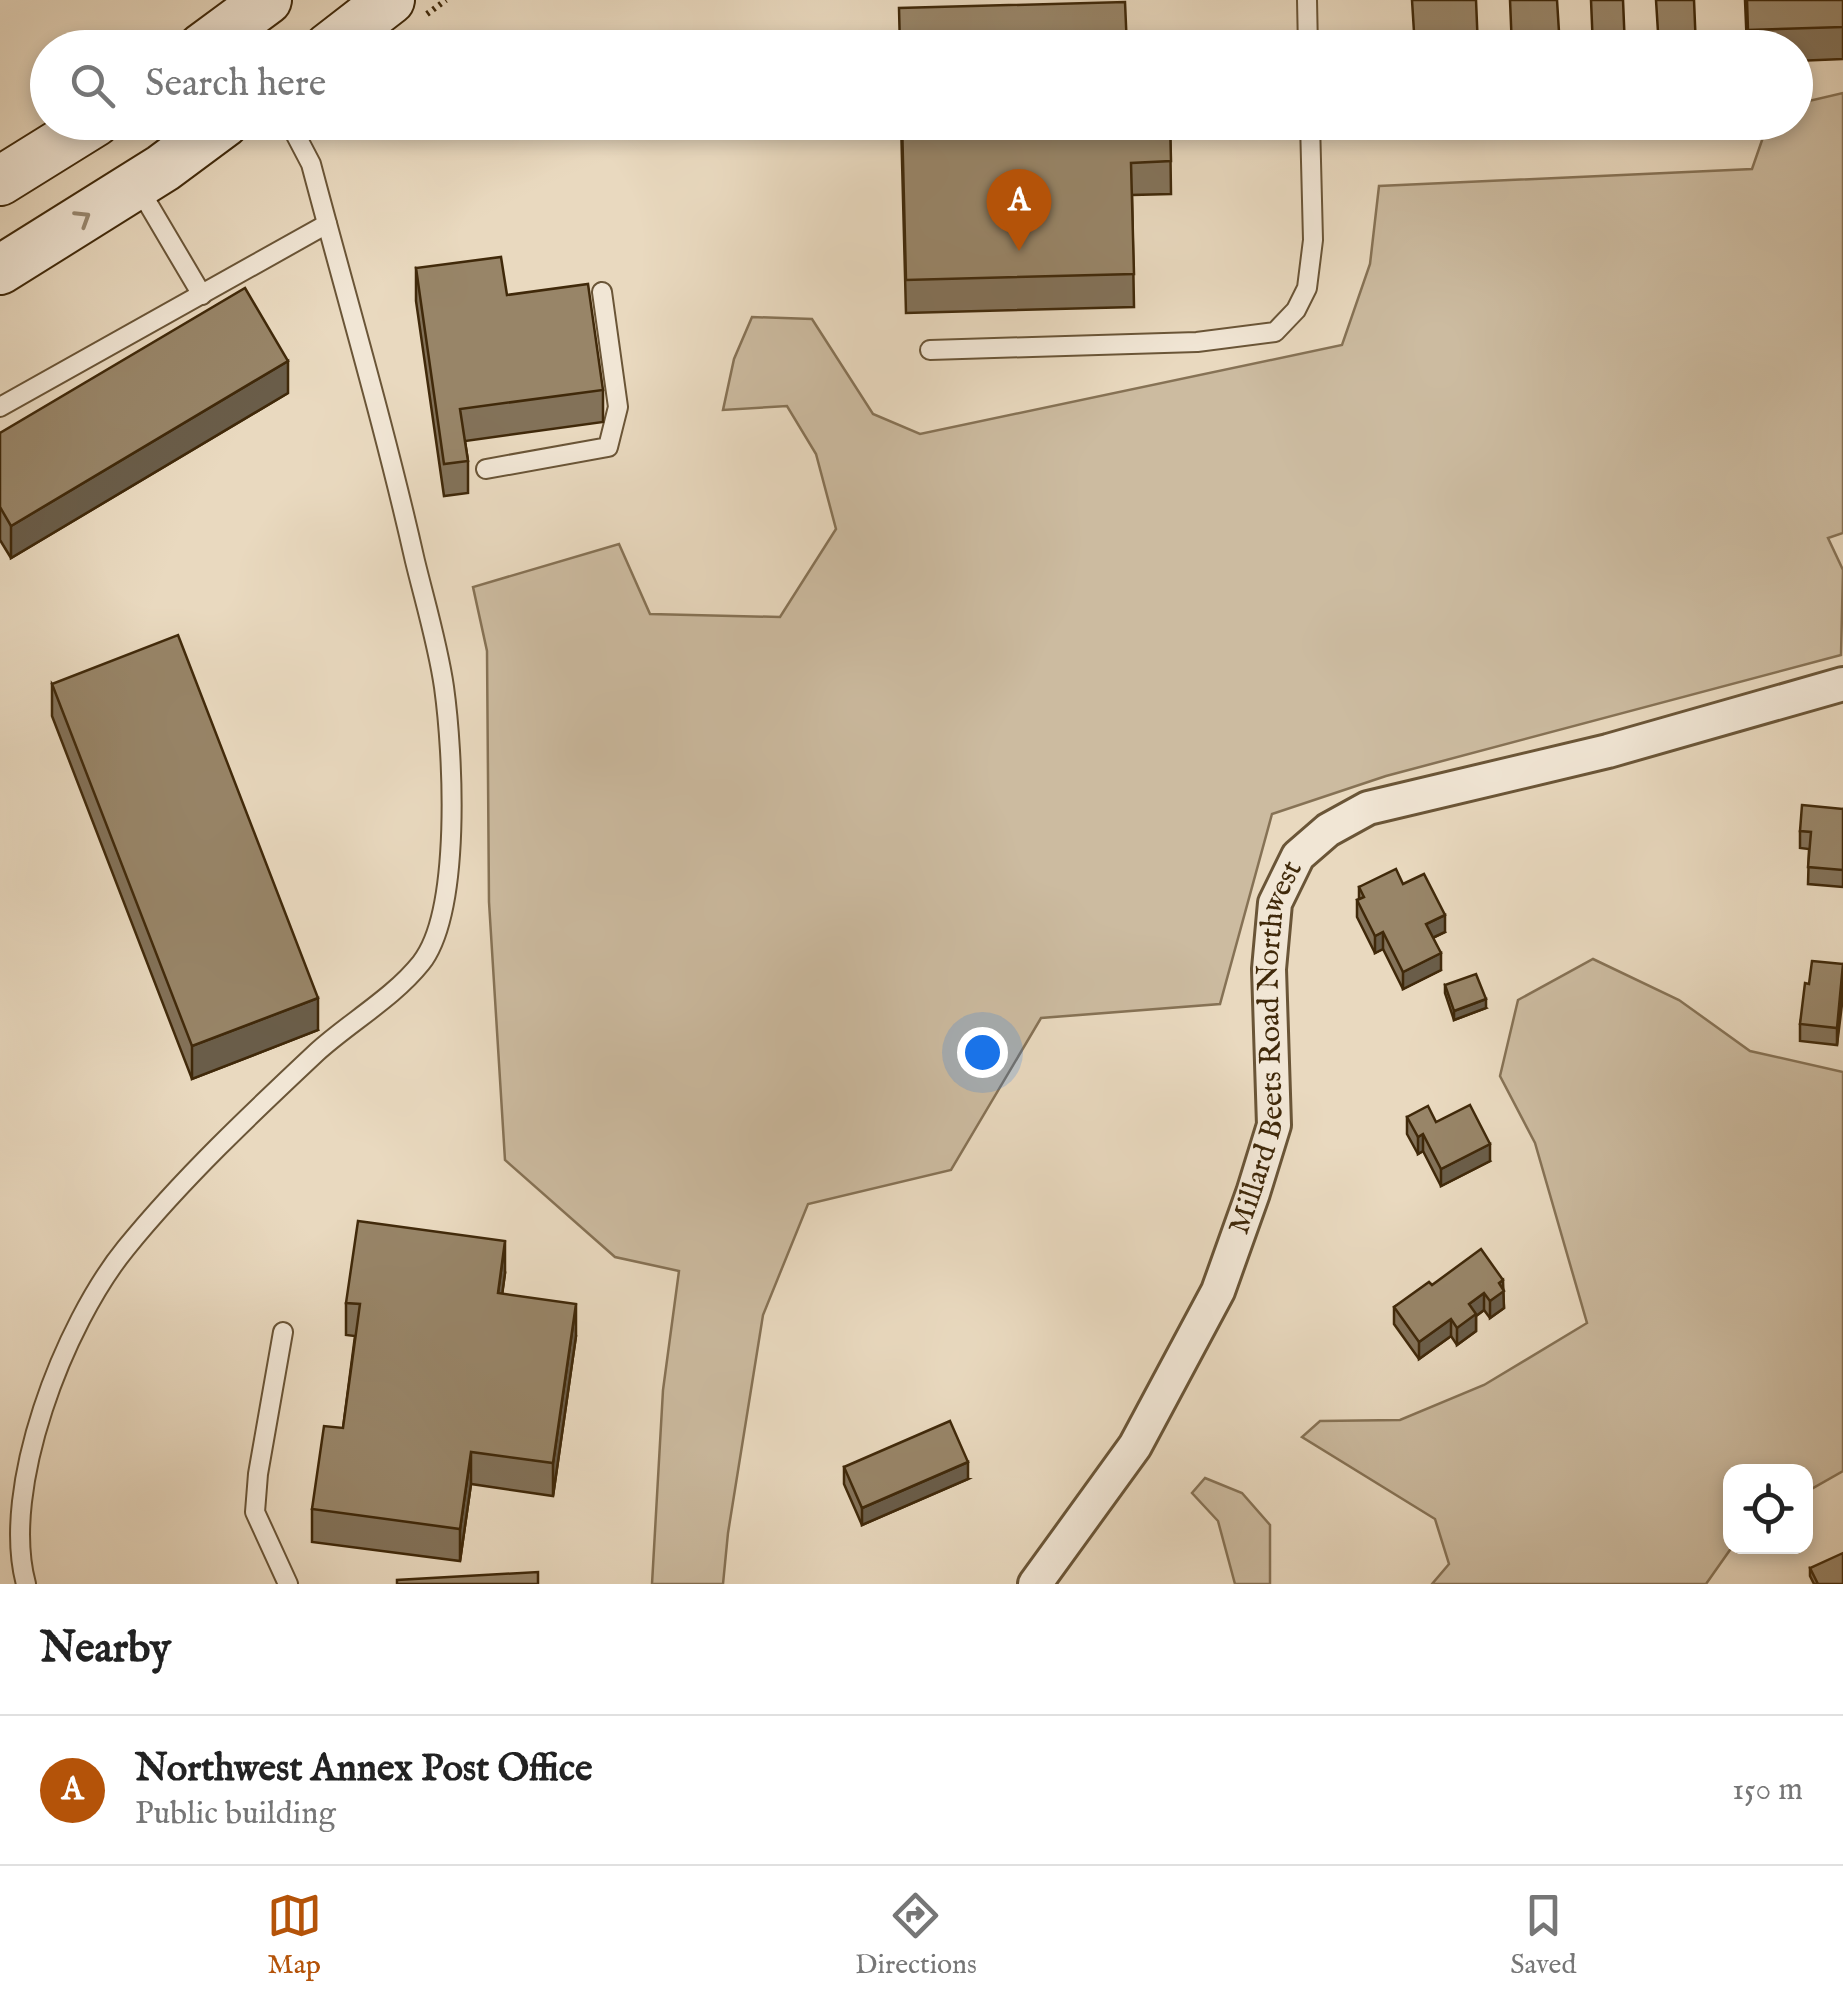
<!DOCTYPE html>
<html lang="en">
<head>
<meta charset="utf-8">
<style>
	body { margin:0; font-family:"IM FELL English",serif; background:#f6f6f6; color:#222 }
	.controls { position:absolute; right:30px; bottom:30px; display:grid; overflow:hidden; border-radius:20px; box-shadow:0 5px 15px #0003 }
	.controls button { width:90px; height:90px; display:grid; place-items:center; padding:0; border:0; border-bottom:2px solid #e0e0e0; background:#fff; color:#222; font:50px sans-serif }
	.you { position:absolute; left:982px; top:1052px; width:35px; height:35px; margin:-25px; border:8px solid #fff; border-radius:50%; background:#1a73e8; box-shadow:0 0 0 15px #1a73e833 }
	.badge { display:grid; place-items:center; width:65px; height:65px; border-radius:50%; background:#b45309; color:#fff; font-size:32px; font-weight:700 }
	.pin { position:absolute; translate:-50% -82px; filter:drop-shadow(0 2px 5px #0008) }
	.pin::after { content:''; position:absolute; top:52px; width:35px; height:30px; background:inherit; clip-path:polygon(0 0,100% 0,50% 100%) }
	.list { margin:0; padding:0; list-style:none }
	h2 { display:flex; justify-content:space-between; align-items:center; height:130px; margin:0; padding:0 40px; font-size:42px }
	h2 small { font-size:32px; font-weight:400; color:#767676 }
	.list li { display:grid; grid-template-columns:65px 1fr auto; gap:30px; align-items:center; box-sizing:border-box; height:150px; padding:0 40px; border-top:2px solid #e0e0e0 }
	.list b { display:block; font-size:38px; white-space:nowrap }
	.list p { margin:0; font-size:32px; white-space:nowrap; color:#767676 }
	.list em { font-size:32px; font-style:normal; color:#767676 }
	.icon { flex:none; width:55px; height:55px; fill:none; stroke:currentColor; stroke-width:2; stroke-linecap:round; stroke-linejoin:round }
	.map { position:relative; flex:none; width:1843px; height:1584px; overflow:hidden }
	.search { position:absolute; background:#fff; box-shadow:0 5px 15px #0003; left:30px; right:30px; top:30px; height:110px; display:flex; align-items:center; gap:25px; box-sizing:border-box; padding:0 35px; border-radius:55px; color:#767676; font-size:38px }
	.sheet { height:280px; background:#fff }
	nav { display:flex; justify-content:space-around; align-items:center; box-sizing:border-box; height:140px; border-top:2px solid #e0e0e0; background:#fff; font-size:28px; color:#767676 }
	nav a { display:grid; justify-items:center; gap:5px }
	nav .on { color:#b45309 }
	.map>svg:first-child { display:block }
	.green { fill:#ccbba0; stroke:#867255; stroke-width:2.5 }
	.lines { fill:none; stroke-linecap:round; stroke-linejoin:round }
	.service-casing { stroke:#6a5537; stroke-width:22 }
	.minor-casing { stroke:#6a5537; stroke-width:38 }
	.secondary-casing { stroke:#40290a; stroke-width:52 }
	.path { stroke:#40290a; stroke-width:6; stroke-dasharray:2.5 5; stroke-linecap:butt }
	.service { stroke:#f1e6d5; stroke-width:18 }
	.minor { stroke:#f1e6d5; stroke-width:32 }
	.secondary { stroke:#f1e6d5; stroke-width:48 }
	.wall { fill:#837259; stroke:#40290a; stroke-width:2.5 }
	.shaded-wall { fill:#6a5d49; stroke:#40290a; stroke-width:2.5 }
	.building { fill:#988568; stroke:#40290a; stroke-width:2.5 }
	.oneway { stroke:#988870 }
	.labels { text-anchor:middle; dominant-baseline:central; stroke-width:8; stroke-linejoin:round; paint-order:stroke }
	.street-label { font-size:30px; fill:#40290a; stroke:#f1e6d5 }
</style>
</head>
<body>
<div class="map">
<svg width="1843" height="1584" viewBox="0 0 1843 1584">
	<rect width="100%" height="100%" fill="#e9d9bf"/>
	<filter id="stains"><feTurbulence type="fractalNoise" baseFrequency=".002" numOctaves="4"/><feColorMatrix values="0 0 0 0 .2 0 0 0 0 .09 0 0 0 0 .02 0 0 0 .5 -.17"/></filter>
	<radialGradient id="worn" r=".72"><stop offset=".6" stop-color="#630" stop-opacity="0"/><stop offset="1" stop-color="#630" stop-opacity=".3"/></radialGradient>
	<g class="green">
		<path d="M1843,93V533L1828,538L1843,570L1841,655L1386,776L1272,814L1220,1004L1041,1018L951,1170L808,1204L763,1315L728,1533L723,1584H652L663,1390L679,1271L615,1257L505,1160L489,902L487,651L473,587L619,544L650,614L780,617L836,529L816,454L787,406L723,410L734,359L752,317L812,319L873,414L920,434L1342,345L1370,264L1379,186L1752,169L1768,123L1796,122V104Z"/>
		<path d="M1593,959L1679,1000L1750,1051L1843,1072V1471L1806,1492V1472H1730L1732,1547L1706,1584H1432L1449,1564L1435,1519L1302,1437L1320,1421L1400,1420L1484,1385L1587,1323L1535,1143L1500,1076L1518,1000Z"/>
		<path d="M1205,1478L1242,1493L1270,1525V1584H1235L1218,1521L1192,1493Z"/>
	</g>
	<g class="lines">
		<g class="service-casing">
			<g id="service">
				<path d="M1307,0L1308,48"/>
				<path d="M137,185L202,295"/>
				<path d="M930,350L1197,342L1275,332L1296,310L1307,288L1313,240L1310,122"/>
				<path d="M0,407L327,224"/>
				<path d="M486,469L608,447L618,407L602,292"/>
				<path d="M283,1332L258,1474L255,1512L288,1584"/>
				<path d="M26,1584C0,1489 64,1324 126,1248C182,1179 252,1113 317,1052C350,1022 393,998 421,963C462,911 453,752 444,687C438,645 425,602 415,561C385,428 346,296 311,164L289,122"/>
			</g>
		</g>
		<g class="minor-casing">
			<g id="minor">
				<path id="s1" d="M1035,1584L1135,1446L1218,1291L1253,1193L1274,1125L1269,969L1275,903L1298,856L1328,830L1368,808L1608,751L1843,684"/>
			</g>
		</g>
		<g class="secondary-casing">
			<g id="secondary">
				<path d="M202,48L267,0"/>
				<path d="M328,48L390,0"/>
				<path d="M0,181L95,122"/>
				<path d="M0,270L163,168L225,122"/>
			</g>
		</g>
		<path class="path" d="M427,14L446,0"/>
		<use href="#service" class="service"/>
		<use href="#minor" class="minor"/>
		<use href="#secondary" class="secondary"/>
	</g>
	<g class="wall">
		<path d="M1745,0H1843V59L1796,61V48H1747Z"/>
		<path d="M901,122H1170L1171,194L1132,195L1134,307L906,313Z"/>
		<path d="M1417,122H1460L1417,124Z"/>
		<path d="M416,268L507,295L603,390V422L465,441L468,461V493L444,496L416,301Z"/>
		<path d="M288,393L11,558L0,540V433Z"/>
		<path d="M52,684L318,1030L192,1079L52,716Z"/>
		<path d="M1843,809V887L1808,884L1809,849L1800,848V831Z"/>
		<path d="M1403,884L1445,932L1433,938L1441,970L1403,989L1383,949L1375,953L1357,917V900H1359V887Z"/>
		<path d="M1843,964L1837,1045L1800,1041V1024L1809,984Z"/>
		<path d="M1445,985L1486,1008L1454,1020L1445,993Z"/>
		<path d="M1407,1117L1436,1122L1490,1161L1441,1186L1423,1151L1418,1154L1407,1134Z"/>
		<path d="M505,1273L502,1294L576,1336L553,1496L471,1484L460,1561L312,1542V1509L343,1428L355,1336L346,1335V1303Z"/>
		<path d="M1432,1285L1503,1289L1504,1308L1490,1318L1484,1310L1476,1316V1331L1457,1345L1451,1336L1419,1359L1394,1324V1307Z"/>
		<path d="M844,1467L968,1479L862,1525L844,1484Z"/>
		<path d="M1810,1568L1843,1584H1814L1810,1576Z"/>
	</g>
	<g class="shaded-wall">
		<path d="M288,361V393L11,558V526Z"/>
		<path d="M1445,915V932L1426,941V924Z"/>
		<path d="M1383,932V949L1375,953V936Z"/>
		<path d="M1441,953V970L1403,989V972Z"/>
		<path d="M1843,979V996L1837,1045V1028Z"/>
		<path d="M318,998V1030L192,1079V1046Z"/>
		<path d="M1486,999V1008L1454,1020V1011Z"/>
		<path d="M1423,1134V1151L1418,1154V1137Z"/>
		<path d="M1490,1144V1161L1441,1186V1169Z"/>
		<path d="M505,1241V1273L498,1326V1293Z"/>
		<path d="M1503,1280L1504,1308L1490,1318V1301L1499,1283Z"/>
		<path d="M1484,1293V1310L1476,1316V1331L1457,1345V1328L1469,1304Z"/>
		<path d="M576,1304V1336L553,1496V1463Z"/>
		<path d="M1451,1319V1336L1419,1359V1342Z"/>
		<path d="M471,1452V1484L460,1561V1529Z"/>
		<path d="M968,1462V1479L862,1525V1508Z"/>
	</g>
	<g class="building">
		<path d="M1412,0H1476L1478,48H1415Z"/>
		<path d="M1510,0H1557L1560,48H1512Z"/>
		<path d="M1591,0H1623L1625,48H1593Z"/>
		<path d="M1656,0H1694L1696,48H1659Z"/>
		<path d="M1747,0H1843V27L1748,30Z"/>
		<path d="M1125,2L1127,48H900L899,8Z"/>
		<path d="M902,122H1170L1171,161L1131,163L1134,274L906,280Z"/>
		<path d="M501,257L507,295L588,284L603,390L460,409L468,461L444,464L416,268Z"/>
		<path d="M245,288L288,361L11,526L0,507V433Z"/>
		<path d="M178,635L318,998L192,1046L52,684Z"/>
		<path d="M1802,805L1843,809V870L1808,867L1811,832L1800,831Z"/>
		<path d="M1396,869L1403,884L1424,874L1445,915L1426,924L1441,953L1403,972L1383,932L1375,936L1357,900L1364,897L1359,887Z"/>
		<path d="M1812,961L1843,964L1837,1028L1800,1024L1805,983L1809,984Z"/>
		<path d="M1476,974L1486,999L1454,1011L1445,985Z"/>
		<path d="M1470,1105L1490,1144L1441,1169L1423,1134L1418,1137L1407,1117L1428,1106L1436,1122Z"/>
		<path d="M358,1221L505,1241L498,1293L576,1304L553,1463L471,1452L460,1529L312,1509L324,1426L343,1428L360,1304L346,1303Z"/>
		<path d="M1481,1249L1503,1280L1499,1283L1504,1291L1490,1301L1484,1293L1469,1304L1476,1314L1457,1328L1451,1319L1419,1342L1394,1307L1429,1282L1432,1285Z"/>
		<path d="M950,1421L968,1462L862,1508L844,1467Z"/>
		<path d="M1843,1553V1584H1818L1810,1568Z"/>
		<path d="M538,1572V1584H397V1580Z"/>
	</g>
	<defs><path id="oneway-chevron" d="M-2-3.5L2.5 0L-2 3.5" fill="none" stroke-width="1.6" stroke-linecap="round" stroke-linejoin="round" transform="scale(2.5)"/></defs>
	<use class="oneway" href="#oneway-chevron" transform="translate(83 218) rotate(-32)"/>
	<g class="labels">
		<g class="street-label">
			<text stroke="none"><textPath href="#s1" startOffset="598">Millard Beets Road Northwest</textPath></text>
		</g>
	</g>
	<rect width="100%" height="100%" filter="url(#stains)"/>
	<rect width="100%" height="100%" fill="url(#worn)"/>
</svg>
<div class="controls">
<button><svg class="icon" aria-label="locate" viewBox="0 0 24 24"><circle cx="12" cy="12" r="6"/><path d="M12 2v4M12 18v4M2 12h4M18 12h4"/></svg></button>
</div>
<div class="you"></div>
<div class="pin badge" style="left:1019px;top:251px">A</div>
<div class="search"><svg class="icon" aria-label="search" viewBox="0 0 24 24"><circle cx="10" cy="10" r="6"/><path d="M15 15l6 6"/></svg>Search here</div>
</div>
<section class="sheet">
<h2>Nearby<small></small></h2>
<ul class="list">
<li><span class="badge">A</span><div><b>Northwest Annex Post Office</b><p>Public building</p></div><em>150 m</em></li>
</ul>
</section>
<nav>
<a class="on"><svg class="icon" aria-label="map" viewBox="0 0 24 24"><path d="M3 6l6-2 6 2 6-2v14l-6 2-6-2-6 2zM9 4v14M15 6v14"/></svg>Map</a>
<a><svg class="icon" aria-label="directions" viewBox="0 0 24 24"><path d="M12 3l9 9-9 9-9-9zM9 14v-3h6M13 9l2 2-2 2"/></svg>Directions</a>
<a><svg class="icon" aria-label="saved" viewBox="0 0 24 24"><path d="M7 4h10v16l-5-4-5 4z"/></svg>Saved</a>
</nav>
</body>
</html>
